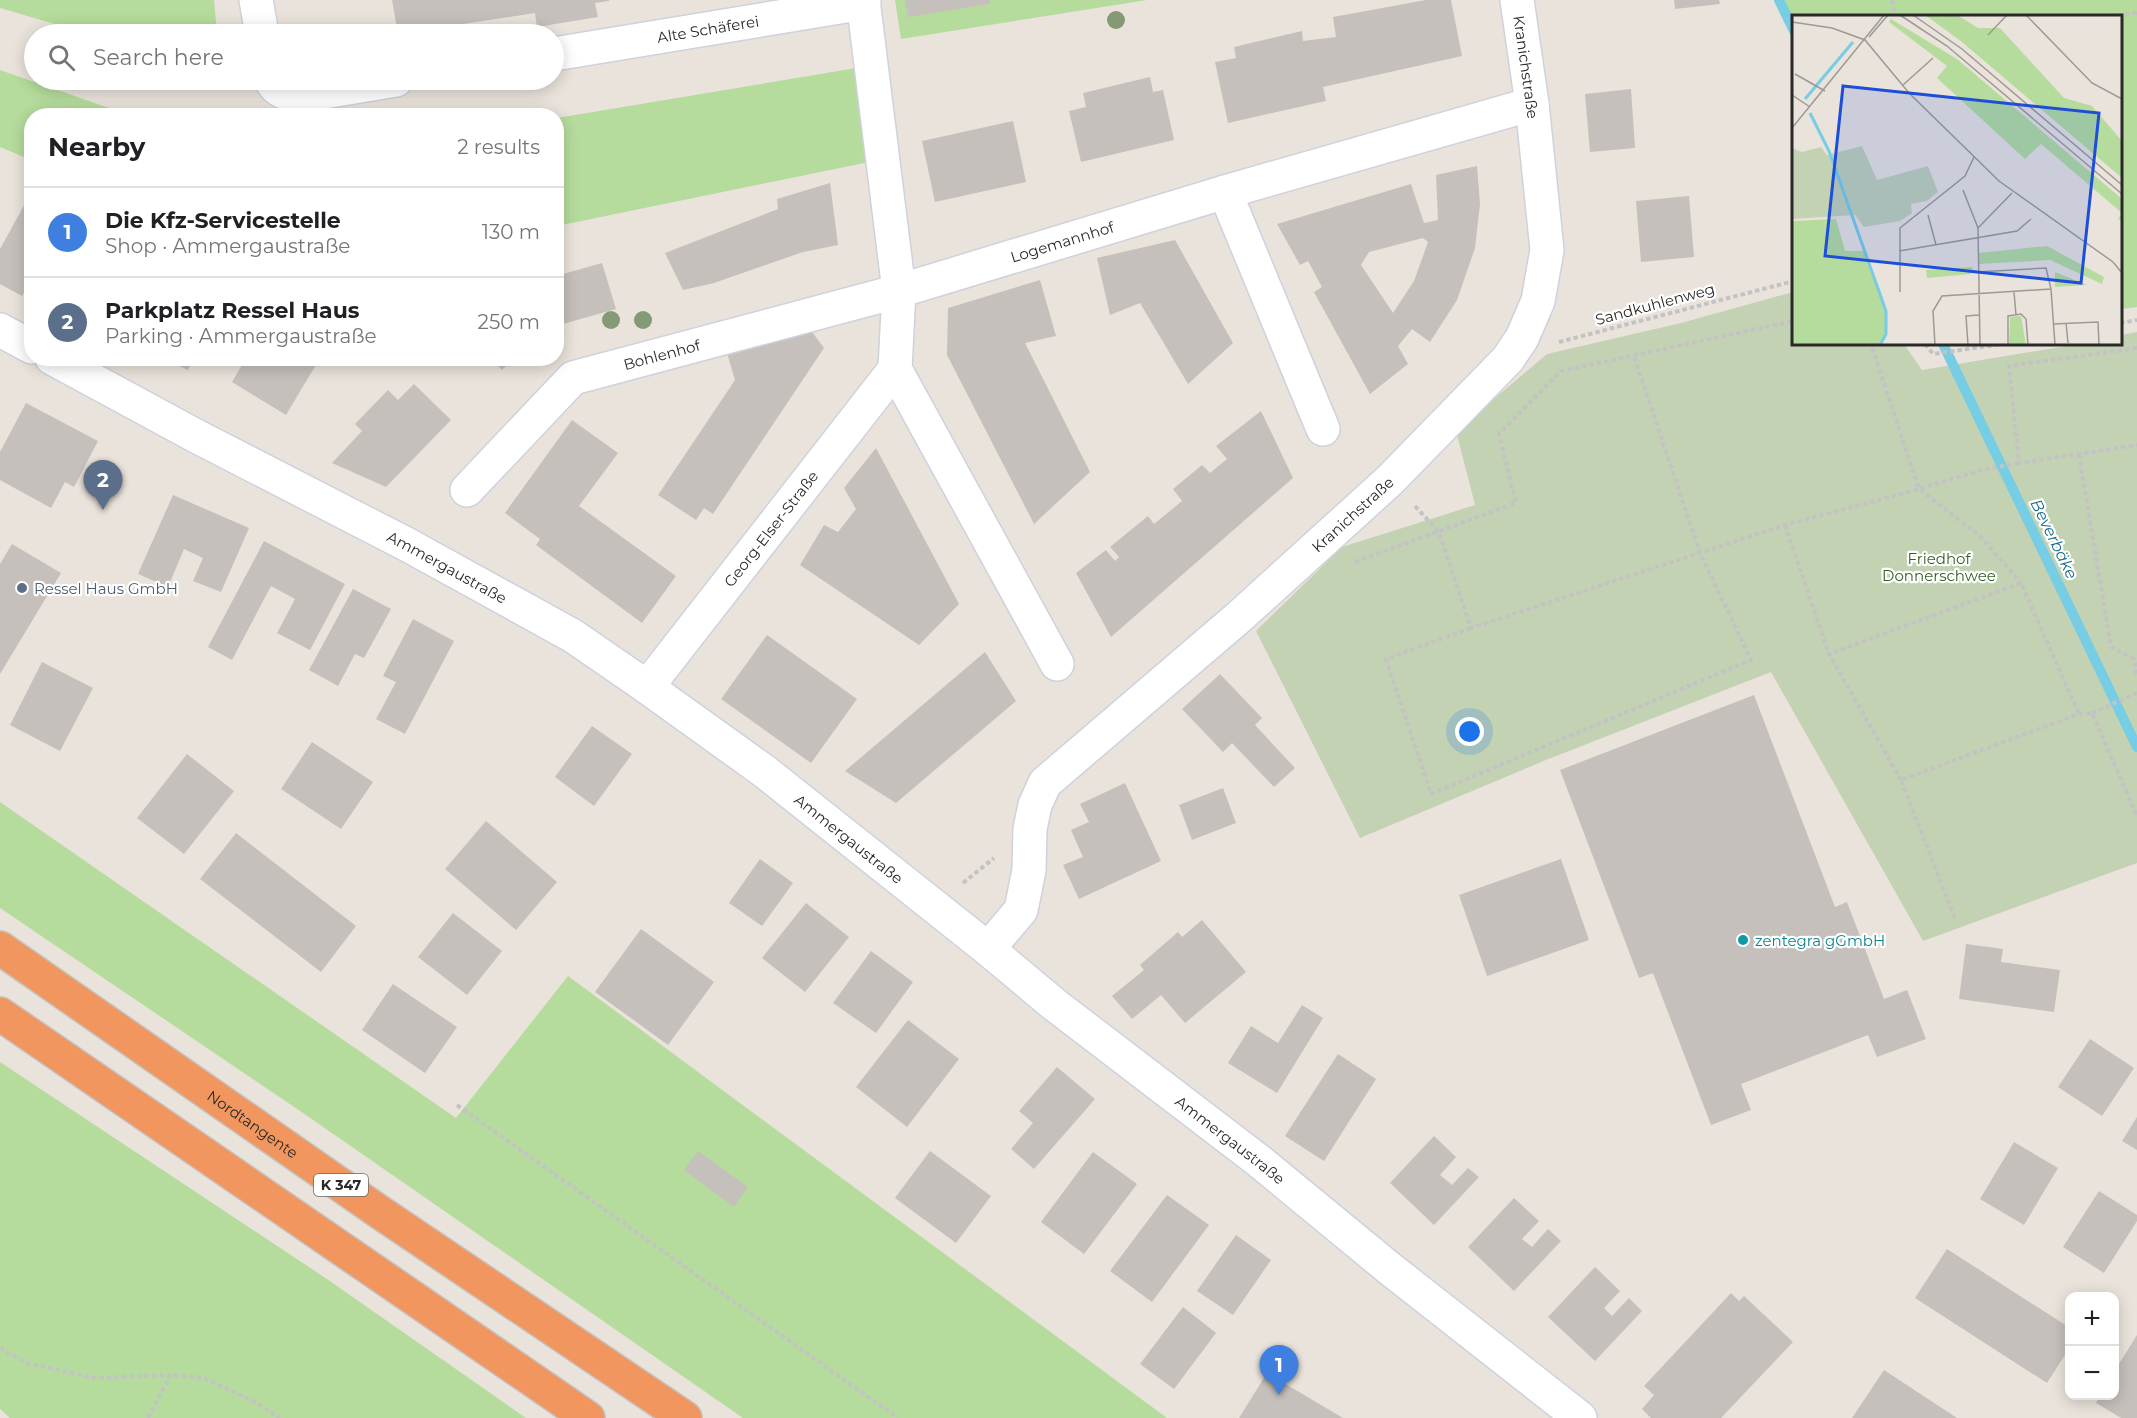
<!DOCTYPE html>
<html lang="en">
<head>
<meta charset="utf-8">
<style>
	body { margin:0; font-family:Montserrat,sans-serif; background:#f2f2f2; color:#202124 }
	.controls { position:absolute; right:18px; bottom:18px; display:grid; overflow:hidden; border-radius:12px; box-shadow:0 3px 15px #0003 }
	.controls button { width:54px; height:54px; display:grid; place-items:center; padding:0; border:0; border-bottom:2px solid #e0e0e0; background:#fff; color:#202124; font:30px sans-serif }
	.you { position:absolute; left:1470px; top:732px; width:21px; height:21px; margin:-15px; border:4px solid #fff; border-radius:50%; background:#1a73e8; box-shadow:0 0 0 9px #1a73e833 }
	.badge { display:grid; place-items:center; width:39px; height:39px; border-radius:50%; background:#476feb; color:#fff; font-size:20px; font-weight:700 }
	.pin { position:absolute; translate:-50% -50px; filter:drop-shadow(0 2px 3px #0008) }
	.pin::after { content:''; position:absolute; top:32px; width:21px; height:18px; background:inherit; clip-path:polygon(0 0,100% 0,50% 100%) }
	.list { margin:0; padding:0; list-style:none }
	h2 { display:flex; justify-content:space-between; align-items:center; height:78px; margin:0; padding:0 24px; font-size:26px }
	h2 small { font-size:20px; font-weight:400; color:#757577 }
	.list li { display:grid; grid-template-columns:39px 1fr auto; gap:18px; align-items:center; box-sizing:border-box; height:90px; padding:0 24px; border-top:2px solid #e0e0e0 }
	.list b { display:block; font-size:22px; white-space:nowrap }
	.list p { margin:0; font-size:20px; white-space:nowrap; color:#757577 }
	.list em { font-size:20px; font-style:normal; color:#757577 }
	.icon { flex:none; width:33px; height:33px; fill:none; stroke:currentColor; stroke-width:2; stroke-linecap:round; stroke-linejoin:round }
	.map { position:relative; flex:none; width:2137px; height:1418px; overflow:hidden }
	.search { position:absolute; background:#fff; box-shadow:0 3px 15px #0003; left:24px; top:24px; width:540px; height:66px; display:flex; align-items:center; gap:15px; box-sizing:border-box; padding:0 21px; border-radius:33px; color:#757577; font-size:22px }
	.panel { position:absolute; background:#fff; box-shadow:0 3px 15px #0003; left:24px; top:108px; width:540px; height:258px; border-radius:24px }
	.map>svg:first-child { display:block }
	.green { fill:#b5dc9c }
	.cemetery { fill:#c4d2b4 }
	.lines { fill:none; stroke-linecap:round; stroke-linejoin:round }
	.stream { stroke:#76cde4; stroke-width:10 }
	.building { fill:#c5c0bb; fill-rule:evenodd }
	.street-casing { stroke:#ced2dc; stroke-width:36 }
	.highway-casing { stroke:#c3c3c3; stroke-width:36 }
	.path { stroke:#c3c3c3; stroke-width:4; stroke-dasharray:4.5 3; stroke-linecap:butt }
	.street { stroke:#fff; stroke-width:33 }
	.highway { stroke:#f1965f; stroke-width:33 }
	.tree { fill:#849a74 }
	.service-dot { fill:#5c6f8a; stroke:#fff; stroke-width:2 }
	.culture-dot { fill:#0f9aa8; stroke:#fff; stroke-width:2 }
	.labels { text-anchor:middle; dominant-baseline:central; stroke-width:4.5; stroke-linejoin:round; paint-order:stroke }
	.shield { fill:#fff; stroke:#696969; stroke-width:1.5 }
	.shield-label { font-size:14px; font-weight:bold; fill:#292929 }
	.street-label { font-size:15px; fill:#292929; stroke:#fff }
	.park-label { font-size:15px; fill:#305f1f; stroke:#fff }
	.service-label { font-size:15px; fill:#4e5e75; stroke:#fff; text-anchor:start }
	.culture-label { font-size:15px; fill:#0d838f; stroke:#fff; text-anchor:start }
	.water-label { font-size:16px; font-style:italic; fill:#186b8d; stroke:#fff }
	.inset-river { fill:none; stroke:#76cde4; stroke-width:3 }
	.inset-road { fill:none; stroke:#9d9994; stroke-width:1.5 }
	.view { fill:#1d4ed8; fill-opacity:0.15; stroke:#1d4ed8; stroke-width:3 }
	.inset-edge { fill:none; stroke:#292929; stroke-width:3 }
</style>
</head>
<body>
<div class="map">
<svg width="2137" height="1418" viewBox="0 0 2137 1418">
	<rect width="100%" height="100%" fill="#eae3db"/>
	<g class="green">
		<path d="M0,0H214L217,34H89L0,8Z"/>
		<path d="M895,0H1147L901,39Z"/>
		<path d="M1782,0H2137V307L2121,309L2120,16H1794L1793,24Z"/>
		<path d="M856,68L869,162L557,226V118Z"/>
		<path d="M0,70L129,115L32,116L31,160L0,147Z"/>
		<path d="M0,802L456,1118L568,976L1167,1418H743L303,1113L0,908Z"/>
		<path d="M0,1062L324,1277L526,1418H10L0,1409Z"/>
	</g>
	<path class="cemetery" d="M1793,292L1794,344H1904L1922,370L2078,344H2120L2121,335L2137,332V863L1923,941L1771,672L1546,760L1360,838L1256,631L1342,547L1475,505L1456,431L1547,354L1681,323Z"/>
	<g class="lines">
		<g class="stream">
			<path d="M1779,0L1794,31"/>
			<path d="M1943,344L2137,747"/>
		</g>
	</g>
	<g class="building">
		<path d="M392,0H609V1L595,3L598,17L537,27L535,13L398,34Z"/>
		<path d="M905,0H990V4L908,17Z"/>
		<path d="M1426,0H1451L1462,56L1323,87L1326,101L1228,123L1215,62L1236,58L1234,47L1302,31L1303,41L1336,37L1333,17Z"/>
		<path d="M1674,0H1719L1720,4L1675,9Z"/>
		<path d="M1150,77L1153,92L1163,90L1174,140L1081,162L1069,111L1086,107L1083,93Z"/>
		<path d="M1631,89L1635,148L1590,152L1585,94Z"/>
		<path d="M1013,121L1026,182L935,202L922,141Z"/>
		<path d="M1477,166L1480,204L1475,248L1457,300L1430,342L1412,329L1398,346L1408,364L1370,394L1314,292L1322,287L1308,261L1300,265L1277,224L1411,184L1424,223L1438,220L1436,175ZM1423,238L1428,242L1414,281L1393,313L1361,265L1369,252Z"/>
		<path d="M830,183L838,245L803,252L714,283L683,290L665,253L778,209L777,199Z"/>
		<path d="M32,191V279L22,296L0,284V249Z"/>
		<path d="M1689,196L1694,257L1641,262L1636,201Z"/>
		<path d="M1175,240L1233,343L1188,384L1140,303L1110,315L1097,258Z"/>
		<path d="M602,263L616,309L556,326V276Z"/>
		<path d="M1040,280L1056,336L1025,343L1090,472L1034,524L947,355L948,308Z"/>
		<path d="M809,328L824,348L713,514L704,508L696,520L658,495L735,380L727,353Z"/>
		<path d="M162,358H193L188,370Z"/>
		<path d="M246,358H320L286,415L232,382Z"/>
		<path d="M491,358H514L502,370Z"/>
		<path d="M414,384L451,420L386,487L332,463L362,431L355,424L388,390L398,400Z"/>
		<path d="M26,403L98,441L74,487L65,482L51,508L0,480V452Z"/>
		<path d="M1261,411L1293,478L1111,637L1076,573L1106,550L1115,561L1119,557L1110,547L1148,516L1154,524L1182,501L1173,489L1202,465L1210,473L1227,459L1216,446Z"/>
		<path d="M572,420L618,453L579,506L676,576L642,623L536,545L540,539L505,513Z"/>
		<path d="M876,448L959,604L919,645L800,565L824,525L838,532L856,509L844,488Z"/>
		<path d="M173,495L249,528L221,592L193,581L203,558L184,549L168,587L138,574Z"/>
		<path d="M264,541L345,584L310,650L277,633L295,599L271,586L232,660L208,647Z"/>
		<path d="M12,544L61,573L0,674V564Z"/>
		<path d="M353,589L391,609L364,658L355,654L338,686L309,670Z"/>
		<path d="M413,619L454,641L405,734L376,719L396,682L383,676Z"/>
		<path d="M767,635L857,699L811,763L721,699Z"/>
		<path d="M985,652L1016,701L896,803L845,771Z"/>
		<path d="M42,662L93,688L60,751L10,725Z"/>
		<path d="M1220,674L1262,718L1255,725L1295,768L1274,787L1232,743L1223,752L1182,709Z"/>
		<path d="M1754,695L1835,907L1847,902L1884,999L1907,990L1926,1039L1877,1057L1868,1035L1741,1084L1751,1110L1711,1125L1653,973L1639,978L1560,770Z"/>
		<path d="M592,726L632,754L594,806L555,777Z"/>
		<path d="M312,742L373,782L341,829L281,789Z"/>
		<path d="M187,754L234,791L184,854L137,818Z"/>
		<path d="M1125,783L1161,861L1079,899L1063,865L1083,857L1071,830L1089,822L1080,804Z"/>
		<path d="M1223,788L1236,823L1192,840L1179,805Z"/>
		<path d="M486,821L557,882L516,930L445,869Z"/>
		<path d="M236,833L356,926L321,972L200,879Z"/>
		<path d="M760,859L793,883L762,926L729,903Z"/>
		<path d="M1561,859L1589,940L1487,976L1459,895Z"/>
		<path d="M806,903L849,937L805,992L762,958Z"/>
		<path d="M453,913L502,951L467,995L418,957Z"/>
		<path d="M1202,920L1246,972L1185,1023L1161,995L1132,1019L1112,996L1144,970L1140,965L1178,932L1182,937Z"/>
		<path d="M641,929L714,982L668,1045L595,992Z"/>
		<path d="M1966,944L2003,949L2001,962L2060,970L2054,1012L1959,999Z"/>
		<path d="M871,951L913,982L876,1033L833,1003Z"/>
		<path d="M393,984L457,1027L425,1073L362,1030Z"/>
		<path d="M1302,1005L1323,1018L1277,1093L1228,1063L1251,1026L1278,1043Z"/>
		<path d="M908,1020L959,1059L907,1127L856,1087Z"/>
		<path d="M2090,1039L2134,1068L2102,1116L2058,1087Z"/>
		<path d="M1338,1054L1376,1079L1324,1161L1285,1136Z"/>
		<path d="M1057,1067L1095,1099L1034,1169L1011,1149L1033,1123L1019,1111Z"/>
		<path d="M2137,1117V1150L2122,1141Z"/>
		<path d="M1434,1136L1456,1157L1440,1175L1452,1185L1468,1168L1479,1177L1434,1225L1390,1183Z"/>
		<path d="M2014,1142L2058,1168L2024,1225L1980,1199Z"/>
		<path d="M698,1151L748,1187L734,1207L684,1170Z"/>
		<path d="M930,1151L991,1196L956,1243L895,1198Z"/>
		<path d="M1093,1152L1137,1184L1084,1254L1041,1222Z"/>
		<path d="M2099,1191L2137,1215V1221L2104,1273L2063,1247Z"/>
		<path d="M1167,1195L1209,1225L1152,1302L1110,1271Z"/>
		<path d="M1514,1198L1539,1221L1522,1239L1532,1247L1548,1229L1561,1241L1514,1291L1468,1247Z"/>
		<path d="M1236,1235L1271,1260L1233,1315L1197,1291Z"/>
		<path d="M1947,1249L2070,1328V1347L2047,1383L1915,1298Z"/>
		<path d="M1595,1267L1620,1291L1604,1308L1612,1316L1629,1298L1642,1311L1595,1361L1548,1317Z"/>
		<path d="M1731,1293L1739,1301L1744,1296L1793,1342L1721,1418H1651L1642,1409L1654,1395L1644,1386Z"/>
		<path d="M1183,1307L1216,1333L1174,1389L1140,1364Z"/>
		<path d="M2137,1335V1418H2121L2096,1403L2100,1396H2114V1372Z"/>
		<path d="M1884,1370L1957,1418H1852Z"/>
		<path d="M1267,1373L1343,1418H1239Z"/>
	</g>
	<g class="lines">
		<g class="street-casing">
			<g id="street">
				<path d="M256,0L262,34"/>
				<path id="s1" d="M554,54L864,3"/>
				<path d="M271,80C277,92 287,94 300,96L396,80"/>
				<path d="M1225,192L1323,429"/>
				<path d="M0,330L32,347"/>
				<path id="s2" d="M52,358L196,436L408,545L573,636L647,687L764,771L988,949L1055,1005L1259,1161L1389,1268L1580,1418"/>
				<path d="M895,369L1057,664"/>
				<path id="s3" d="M467,490L573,378L899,291L1225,192L1532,104"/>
				<path id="s4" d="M647,687L895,369L899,291L863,0"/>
				<path id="s5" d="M988,949L1021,910L1029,870L1030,829L1035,805L1045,783L1239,617L1390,480L1508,359L1522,338L1538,301L1547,250L1532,104L1517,0"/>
			</g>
		</g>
		<g class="highway-casing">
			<g id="highway">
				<path id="s6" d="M0,948L378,1211L685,1418"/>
				<path d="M0,1014L588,1418"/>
			</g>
		</g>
		<g class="path">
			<path d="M1892,0L1895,16"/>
			<path d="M2110,16L2137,13"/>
			<path d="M2120,323L2137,320"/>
			<path d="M1559,342L1794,281"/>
			<path d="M1925,344L1933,354L2002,344"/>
			<path d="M2137,348L2009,366L2019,463L2137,445"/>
			<path d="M2079,454L2111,647L2134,659L2137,677"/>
			<path d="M2019,463L1982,470L1919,489L1981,537L2021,583"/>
			<path d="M1415,506L1439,532L1471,628L1785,525L1919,489L1871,344"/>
			<path d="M1785,525L1829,654"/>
			<path d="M1355,562L1516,503L1499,434L1561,371L1794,321"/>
			<path d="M1471,628L1386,659L1431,794L1751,660L1700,553L1634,356"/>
			<path d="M2092,713L2137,693"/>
			<path d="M1901,780L1829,654L2021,583L2079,714"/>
			<path d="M963,883L994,858"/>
			<path d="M1955,918L1901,780L2079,714L2092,713L2137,816"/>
			<path d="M457,1105L898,1418"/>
			<path d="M0,1348L26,1363L95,1378L171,1375L204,1378L255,1402L280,1418"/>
			<path d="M148,1418L170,1376"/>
		</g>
		<use href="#street" class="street"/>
		<use href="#highway" class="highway"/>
	</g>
	<g class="tree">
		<circle cx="1116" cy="20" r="9"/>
		<circle cx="611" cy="320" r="9"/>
		<circle cx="643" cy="320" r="9"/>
	</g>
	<circle class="service-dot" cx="22" cy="588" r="6"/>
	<circle class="culture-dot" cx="1743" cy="940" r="6"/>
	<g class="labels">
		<rect class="shield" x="314" y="1174" width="54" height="22" rx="4.5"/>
		<g class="shield-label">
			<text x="341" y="1185">K 347</text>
		</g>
		<g class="street-label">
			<text stroke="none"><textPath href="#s1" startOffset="156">Alte Schäferei</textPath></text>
			<text transform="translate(1526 67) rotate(82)">Kranichstraße</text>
			<text stroke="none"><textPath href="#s3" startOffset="662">Logemannhof</textPath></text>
			<text transform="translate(1655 304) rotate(-15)">Sandkuhlenweg</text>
			<text stroke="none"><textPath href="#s3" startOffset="246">Bohlenhof</textPath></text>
			<text stroke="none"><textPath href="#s5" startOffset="590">Kranichstraße</textPath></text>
			<text stroke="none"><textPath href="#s4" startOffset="201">Georg-Elser-Straße</textPath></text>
			<text stroke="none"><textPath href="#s2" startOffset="447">Ammergaustraße</textPath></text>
			<text stroke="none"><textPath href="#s2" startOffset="933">Ammergaustraße</textPath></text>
			<text stroke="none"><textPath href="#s6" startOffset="308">Nordtangente</textPath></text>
			<text stroke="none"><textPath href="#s2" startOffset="1419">Ammergaustraße</textPath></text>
		</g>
		<g class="park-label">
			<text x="1939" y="558">Friedhof<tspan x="1939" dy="17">Donnerschwee</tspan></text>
		</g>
		<g class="service-label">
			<text x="34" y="588">Ressel Haus GmbH</text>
		</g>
		<g class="culture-label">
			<text x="1755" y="940">zentegra gGmbH</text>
		</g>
		<g class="water-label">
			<text transform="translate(2054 539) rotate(64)">Beverbäke</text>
		</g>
	</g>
	<g transform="translate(1792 15)">
		<rect width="330" height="330" fill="#eae3db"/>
		<path d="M133,0H165L186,13H208L272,83L300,91L330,126V163L170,27ZM99,4L165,44L330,184V206L326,204L330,198L249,129L233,144L145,63L155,51L97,7ZM44,204L53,236H72L94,296V319L88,330H0V206ZM255,231L312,262L310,269L258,245L187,249V238ZM181,252L179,259L135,263L134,255ZM263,257L295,270L263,272ZM229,301L234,330H217L218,302Z" fill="#b5dc9c"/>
		<path d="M70,131L85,165L136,151L146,177L135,186L119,189L120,198L108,206L72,212L63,200L0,204V133L10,137L29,132L35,140Z" fill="#c4d2b4"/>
		<path class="inset-river" d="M13,84L61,27M18,98L37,136L94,296V319L88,330"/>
		<path class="inset-road" d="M108,0L155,31L330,179M121,0L170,34L330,170M234,0L300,68L330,84M0,7L40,13L73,25L117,78L207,166L321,247L330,258M196,20L215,0M77,22L96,0M3,59L33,76M111,70L141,43M0,80L18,92M0,113L92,0M171,175L186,213M136,200L144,230M107,236L225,216L239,204M259,274L263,330M108,277V213L173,161L182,142M222,277L224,300M274,308L276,328M261,309L306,307L307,330M143,330L141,296L150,281L259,274L254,253L185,257M176,330L174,301L187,300M188,330L186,213L220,178M216,330V301L229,299L234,304L236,330"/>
		<path class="view" d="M51,71L307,98L289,268L33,241Z"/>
		<rect width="330" height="330" class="inset-edge"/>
	</g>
</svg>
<div class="controls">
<button>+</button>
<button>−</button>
</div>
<div class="you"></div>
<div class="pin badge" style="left:1279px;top:1395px;background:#3f7fe0">1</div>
<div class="pin badge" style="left:103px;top:510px;background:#5c6f8a">2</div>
<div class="search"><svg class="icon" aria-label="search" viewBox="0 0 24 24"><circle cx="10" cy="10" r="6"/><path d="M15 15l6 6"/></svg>Search here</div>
<section class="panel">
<h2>Nearby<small>2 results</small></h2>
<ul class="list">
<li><span class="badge" style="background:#3f7fe0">1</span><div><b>Die Kfz-Servicestelle</b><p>Shop · Ammergaustraße</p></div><em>130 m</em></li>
<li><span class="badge" style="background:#5c6f8a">2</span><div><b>Parkplatz Ressel Haus</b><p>Parking · Ammergaustraße</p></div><em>250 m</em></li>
</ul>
</section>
</div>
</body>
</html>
